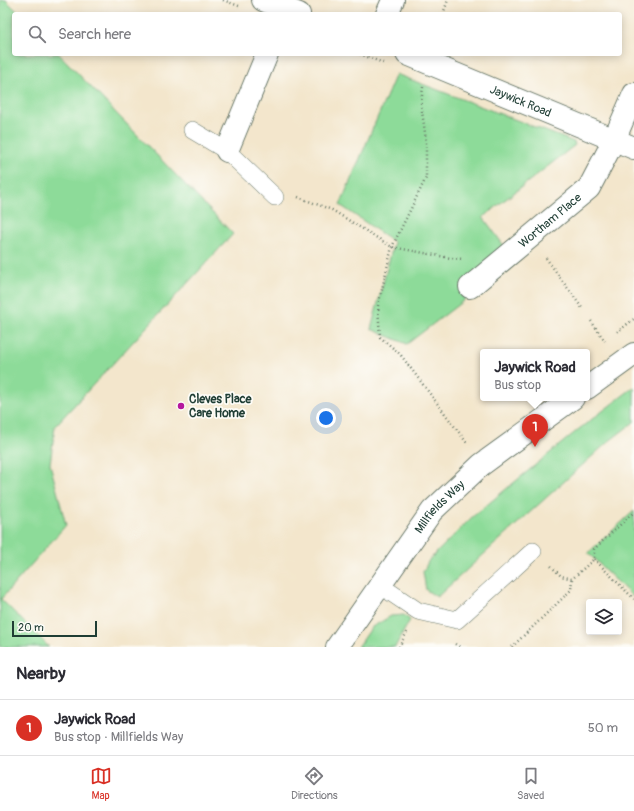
<!DOCTYPE html>
<html lang="en">
<head>
<meta charset="utf-8">
<style>
	body { margin:0; font-family:Pangolin,sans-serif; background:#f7f7f7; color:#2b2b33 }
	.controls { position:absolute; right:12px; bottom:12px; display:grid; overflow:hidden; border-radius:4px; box-shadow:0 2px 10px #0003 }
	.controls button { width:36px; height:36px; display:grid; place-items:center; padding:0; border:0; border-bottom:1px solid #e1e1e2; background:#fff; color:#2b2b33; font:20px sans-serif }
	.scale { position:absolute; left:12px; bottom:10px; width:85px; box-sizing:border-box; padding-left:4px; border:2px solid #1f3d34; border-top:0; font-size:11px; line-height:14px; white-space:nowrap; color:#1f3d34; -webkit-text-stroke:3px #fdfcf7; paint-order:stroke }
	.you { position:absolute; left:326px; top:418px; width:14px; height:14px; margin:-10px; border:3px solid #fff; border-radius:50%; background:#1a73e8; box-shadow:0 0 0 6px #1a73e833 }
	.badge { display:grid; place-items:center; width:26px; height:26px; border-radius:50%; background:#d93025; color:#fff; font-size:13px; font-weight:700 }
	.pin { position:absolute; translate:-50% -33px; filter:drop-shadow(0 1px 2px #0008) }
	.pin::after { content:''; position:absolute; top:21px; width:14px; height:12px; background:inherit; clip-path:polygon(0 0,100% 0,50% 100%) }
	.popup { position:absolute; left:480px; top:349px; width:110px; height:52px; box-sizing:border-box; display:grid; place-content:center; border-radius:4px; background:#fff; filter:drop-shadow(0 1px 3px #0005); font-size:13px; white-space:nowrap; color:#7c7c81 }
	.popup b { font-size:15px; color:#2b2b33 }
	.popup::after { content:''; position:absolute; left:50%; top:100%; margin-left:-8px; border:8px solid transparent; border-top-color:#fff }
	.list { margin:0; padding:0; list-style:none }
	h2 { display:flex; justify-content:space-between; align-items:center; height:52px; margin:0; padding:0 16px; font-size:17px }
	h2 small { font-size:13px; font-weight:400; color:#7c7c81 }
	.list li { display:grid; grid-template-columns:26px 1fr auto; gap:12px; align-items:center; box-sizing:border-box; height:56px; padding:0 16px; border-top:1px solid #e1e1e2 }
	.list b { display:block; font-size:15px; white-space:nowrap }
	.list p { margin:0; font-size:13px; white-space:nowrap; color:#7c7c81 }
	.list em { font-size:13px; font-style:normal; color:#7c7c81 }
	.icon { flex:none; width:22px; height:22px; fill:none; stroke:currentColor; stroke-width:2; stroke-linecap:round; stroke-linejoin:round }
	.map { position:relative; flex:none; width:634px; height:647px; overflow:hidden }
	.search { position:absolute; background:#fff; box-shadow:0 2px 10px #0003; left:12px; right:12px; top:12px; height:44px; display:flex; align-items:center; gap:10px; box-sizing:border-box; padding:0 14px; border-radius:4px; color:#7c7c81; font-size:15px }
	.sheet { height:108px; background:#fff }
	nav { display:flex; justify-content:space-around; align-items:center; box-sizing:border-box; height:56px; border-top:1px solid #e1e1e2; background:#fff; font-size:11px; color:#7c7c81 }
	nav a { display:grid; justify-items:center; gap:2px }
	nav .on { color:#d93025 }
	.map>svg:first-child { display:block }
	.green { fill:#8ddb99; stroke:#568c66 }
	.lines { fill:none; stroke-linecap:round; stroke-linejoin:round }
	.service-casing { stroke:#697869; stroke-width:18 }
	.minor-casing { stroke:#697869; stroke-width:24 }
	.tertiary-casing { stroke:#697869; stroke-width:24 }
	.path { stroke:#697869; stroke-width:2.5; stroke-dasharray:1 3; stroke-linecap:butt }
	.service { stroke:#fff; stroke-width:17 }
	.minor { stroke:#fff; stroke-width:22 }
	.tertiary { stroke:#fff; stroke-width:22 }
	.poi-dot { fill:#b5179e; stroke:#fdfcf7; stroke-width:1.5 }
	.labels { text-anchor:middle; dominant-baseline:central; stroke-width:3.5; stroke-linejoin:round; paint-order:stroke }
	.street-label { font-size:12px; fill:#1f3d34; stroke:#fdfcf7 }
	.poi-label { font-size:12px; font-weight:bold; fill:#1f3d34; stroke:#fdfcf7; text-anchor:start }
</style>
</head>
<body>
<div class="map">
<svg width="634" height="647" viewBox="0 0 634 647">
	<rect width="100%" height="100%" fill="#fdfcf7"/>
	<filter id="ink" filterUnits="userSpaceOnUse"><feTurbulence type="fractalNoise" baseFrequency=".025" numOctaves="2"/><feDisplacementMap in="SourceGraphic" scale="8" xChannelSelector="R" yChannelSelector="G"/><feConvolveMatrix kernelMatrix="1 2 1 2 8 2 1 2 1" color-interpolation-filters="sRGB"/></filter>
	<filter id="wash" filterUnits="userSpaceOnUse"><feTurbulence type="fractalNoise" baseFrequency=".012" numOctaves="4" result="noise"/><feDisplacementMap in="SourceGraphic" scale="16" xChannelSelector="R" yChannelSelector="G"/><feGaussianBlur stdDeviation="0.9" result="paint"/><feColorMatrix in="noise" values="0 0 0 0 0 0 0 0 0 0 0 0 0 0 0 0 0 1.4 0 .05"/><feComposite in="paint" operator="in"/></filter>
	<g filter="url(#wash)">
		<rect width="100%" height="100%" fill="#f3e6cc"/>
		<g class="green">
			<path d="M0,0H6L20,14H14V54H59L233,234L55,426L50,464L66,525L1,599L49,647H0Z"/>
			<path d="M396,74L574,142L575,145L483,217L507,250L463,301L407,344L371,329L394,242L340,205Z"/>
			<path d="M634,387V422L608,442L517,524L437,597L426,590L423,572L429,560L471,518L579,429Z"/>
			<path d="M634,511V598L588,553Z"/>
			<path d="M404,615L410,620L395,647H358L372,627L391,616Z"/>
		</g>
	</g>
	<g filter="url(#ink)">
		<g class="lines">
			<g class="service-casing">
				<g id="service">
					<path d="M192,130L227,151L275,197"/>
					<path d="M381,586L418,611L457,620L533,551"/>
				</g>
			</g>
			<g class="minor-casing">
				<g id="minor">
					<path d="M263,0L299,14"/>
					<path d="M387,14L393,0"/>
					<path id="s1" d="M407,54L634,148"/>
					<path d="M227,151L267,54"/>
					<path id="s2" d="M470,287L589,188L614,140L634,94"/>
				</g>
			</g>
			<g class="tertiary-casing">
				<g id="tertiary">
					<path d="M587,388L634,354"/>
					<path id="s3" d="M337,647L432,511L481,465L573,398"/>
				</g>
			</g>
			<g class="path">
				<path d="M223,0L239,6"/>
				<path d="M443,14L448,0"/>
				<path d="M360,54L383,63"/>
				<path d="M423,87L421,104L426,140V178L392,247L378,306L380,337L400,354L467,443"/>
				<path d="M298,197L332,210L392,247L451,258L463,259"/>
				<path d="M546,258L582,308"/>
				<path d="M591,321L605,341"/>
				<path d="M617,332L634,319"/>
				<path d="M594,559L634,599"/>
				<path d="M551,566L561,576L572,579"/>
				<path d="M455,644L460,647"/>
				<path d="M399,647L407,632"/>
				<path d="M512,647L571,590L572,579L594,559V549L634,512"/>
			</g>
			<use href="#service" class="service"/>
			<use href="#minor" class="minor"/>
			<use href="#tertiary" class="tertiary"/>
		</g>
	</g>
	<circle class="poi-dot" cx="181" cy="406" r="4"/>
	<g class="labels">
		<g class="street-label">
			<text stroke="none"><textPath href="#s1" startOffset="123">Jaywick Road</textPath></text>
			<text stroke="none"><textPath href="#s2" startOffset="104">Wortham Place</textPath></text>
			<text stroke="none"><textPath href="#s3" startOffset="174">Millfields Way</textPath></text>
		</g>
		<g class="poi-label">
			<text x="189" y="399">Cleves Place<tspan x="189" dy="14">Care Home</tspan></text>
		</g>
	</g>
</svg>
<div class="controls">
<button><svg class="icon" aria-label="layers" viewBox="0 0 24 24"><path d="M12 4l9 5-9 5-9-5zM3 14l9 5 9-5"/></svg></button>
</div>
<div class="scale">20 m</div>
<div class="you"></div>
<div class="pin badge" style="left:535px;top:447px">1</div>
<div class="popup"><b>Jaywick Road</b>Bus stop</div>
<div class="search"><svg class="icon" aria-label="search" viewBox="0 0 24 24"><circle cx="10" cy="10" r="6"/><path d="M15 15l6 6"/></svg>Search here</div>
</div>
<section class="sheet">
<h2>Nearby<small></small></h2>
<ul class="list">
<li><span class="badge">1</span><div><b>Jaywick Road</b><p>Bus stop · Millfields Way</p></div><em>50 m</em></li>
</ul>
</section>
<nav>
<a class="on"><svg class="icon" aria-label="map" viewBox="0 0 24 24"><path d="M3 6l6-2 6 2 6-2v14l-6 2-6-2-6 2zM9 4v14M15 6v14"/></svg>Map</a>
<a><svg class="icon" aria-label="directions" viewBox="0 0 24 24"><path d="M12 3l9 9-9 9-9-9zM9 14v-3h6M13 9l2 2-2 2"/></svg>Directions</a>
<a><svg class="icon" aria-label="saved" viewBox="0 0 24 24"><path d="M7 4h10v16l-5-4-5 4z"/></svg>Saved</a>
</nav>
</body>
</html>
